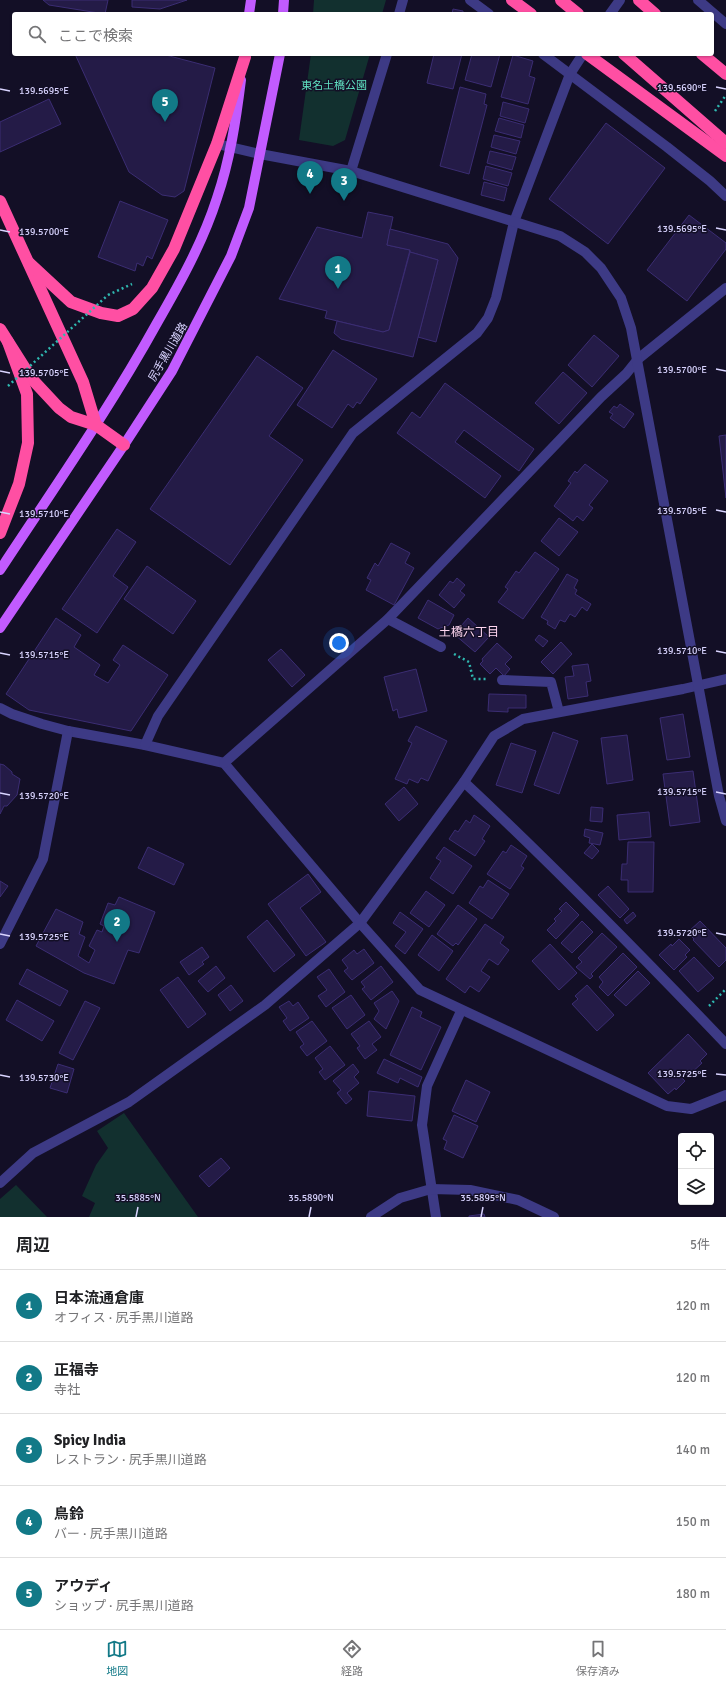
<!DOCTYPE html>
<html lang="ja">
<head>
<meta charset="utf-8">
<style>
	body { margin:0; font-family:Signika,"Noto Sans JP",sans-serif; background:#f2f2f2; color:#202124 }
	.controls { position:absolute; right:12px; bottom:12px; display:grid; overflow:hidden; border-radius:4px; box-shadow:0 1px 3px #0004 }
	.controls button { width:36px; height:36px; display:grid; place-items:center; padding:0; border:0; border-bottom:1px solid #e0e0e0; background:#fff; color:#202124; font:20px sans-serif }
	.you { position:absolute; left:339px; top:643px; width:14px; height:14px; margin:-10px; border:3px solid #fff; border-radius:50%; background:#1a73e8; box-shadow:0 0 0 6px #1a73e833 }
	.badge { display:grid; place-items:center; width:26px; height:26px; border-radius:50%; background:#127987; color:#fff; font-size:13px; font-weight:700 }
	.pin { position:absolute; translate:-50% -33px; filter:drop-shadow(0 1px 2px #0008) }
	.pin::after { content:''; position:absolute; top:21px; width:14px; height:12px; background:inherit; clip-path:polygon(0 0,100% 0,50% 100%) }
	.list { margin:0; padding:0; list-style:none }
	h2 { display:flex; justify-content:space-between; align-items:center; height:52px; margin:0; padding:0 16px; font-size:17px }
	h2 small { font-size:13px; font-weight:400; color:#757577 }
	.list li { display:grid; grid-template-columns:26px 1fr auto; gap:12px; align-items:center; box-sizing:border-box; height:72px; padding:0 16px; border-top:1px solid #e0e0e0 }
	.list b { display:block; font-size:15px; white-space:nowrap }
	.list p { margin:0; font-size:13px; white-space:nowrap; color:#757577 }
	.list em { font-size:13px; font-style:normal; color:#757577 }
	.icon { flex:none; width:22px; height:22px; fill:none; stroke:currentColor; stroke-width:2; stroke-linecap:round; stroke-linejoin:round }
	.map { position:relative; flex:none; width:726px; height:1217px; overflow:hidden }
	.search { position:absolute; background:#fff; box-shadow:0 1px 3px #0004; left:12px; right:12px; top:12px; height:44px; display:flex; align-items:center; gap:10px; box-sizing:border-box; padding:0 14px; border-radius:4px; color:#757577; font-size:15px }
	.sheet { height:412px; background:#fff }
	nav { display:flex; justify-content:space-around; align-items:center; box-sizing:border-box; height:56px; border-top:1px solid #e0e0e0; background:#fff; font-size:11px; color:#757577 }
	nav a { display:grid; justify-items:center; gap:2px }
	nav .on { color:#127987 }
	.map>svg:first-child { display:block }
	.green { fill:#12302f }
	.building { fill:#241b47; stroke:#3b2d73 }
	.lines { fill:none; stroke-linecap:round; stroke-linejoin:round }
	.path { stroke:#2fb8b0; stroke-width:2.5; stroke-dasharray:2 3; stroke-linecap:butt }
	.minor { stroke:#3d3a85; stroke-width:10 }
	.tertiary { stroke:#3d3a85; stroke-width:10 }
	.primary { stroke:#c25bff; stroke-width:10 }
	.motorway { stroke:#ff4fa3; stroke-width:12 }
	.path-bridge { stroke:#2fb8b0; stroke-width:2.5; stroke-dasharray:2 3; stroke-linecap:butt }
	.motorway-bridge { stroke:#ff4fa3; stroke-width:12 }
	.ticks { fill:none; stroke:#d9d4ff; stroke-width:1.5 }
	.labels { text-anchor:middle; dominant-baseline:central; stroke-width:3; stroke-linejoin:round; paint-order:stroke }
	.park-label { font-size:11px; fill:#5fe0c0; stroke:#130f26 }
	.street-label { font-size:11px; fill:#d9d4ff; stroke:#130f26 }
	.neighbourhood-label { font-size:12px; fill:#ffd6f0; stroke:#130f26 }
	.ticks-label { font-size:10px; text-anchor:middle; fill:#d9d4ff; stroke:#130f26; stroke-width:3; stroke-linejoin:round; paint-order:stroke }
</style>
</head>
<body>
<div class="map">
<svg width="726" height="1217" viewBox="0 0 726 1217">
	<rect width="100%" height="100%" fill="#130f26"/>
	<g class="green">
		<path d="M314,0H386L382,14H313Z"/>
		<path d="M311,54H370L345,140L333,146L299,140Z"/>
		<path d="M124,1113L198,1217H89L95,1203L82,1196L96,1165L108,1148L97,1131Z"/>
		<path d="M16,1185L47,1217H0V1199Z"/>
	</g>
	<g class="building">
		<path d="M43,0H108L105,14L49,5Z"/>
		<path d="M132,0H187L160,9L132,7Z"/>
		<path d="M453,9L463,11V14H452Z"/>
		<path d="M75,54H162L215,68L184,191L175,197L162,195L129,172Z"/>
		<path d="M434,54H462L453,89L427,83Z"/>
		<path d="M472,54H500L491,87L465,80Z"/>
		<path d="M513,55L533,61L529,76L535,78L528,104L501,97Z"/>
		<path d="M460,87L486,94L484,104L487,105L469,174L440,166Z"/>
		<path d="M49,99L61,124L0,152V122Z"/>
		<path d="M503,102L529,109L525,123L500,116Z"/>
		<path d="M499,118L524,125L521,138L495,131Z"/>
		<path d="M606,123L665,168L608,244L549,199Z"/>
		<path d="M494,135L520,141L516,154L491,147Z"/>
		<path d="M490,151L516,157L512,170L487,163Z"/>
		<path d="M486,166L512,173L508,186L483,179Z"/>
		<path d="M484,182L507,188L504,201L481,195Z"/>
		<path d="M120,201L168,220L152,259L147,256L143,266L137,263L135,271L98,257Z"/>
		<path d="M368,212L393,217L387,245L410,250L389,330L383,332L325,318L327,311L279,299L317,227L362,238Z"/>
		<path d="M689,215L726,243V249L687,301L647,270Z"/>
		<path d="M390,229L448,244L458,258L436,342L418,337L438,260L410,252V250L387,245Z"/>
		<path d="M410,252L438,260L413,357L341,339L334,333L337,321L383,332L389,330Z"/>
		<path d="M594,335L619,356L592,387L568,365Z"/>
		<path d="M333,350L377,379L360,404L357,402L353,408L348,404L332,428L297,405Z"/>
		<path d="M257,356L303,388L269,436L303,460L230,565L150,509Z"/>
		<path d="M563,372L587,393L559,424L535,403Z"/>
		<path d="M445,383L534,449L519,471L464,430L455,442L501,476L485,498L397,433L412,412L420,418Z"/>
		<path d="M620,404L634,414L624,428L610,418L613,414L609,412L614,406L617,408Z"/>
		<path d="M726,435V498L719,436Z"/>
		<path d="M585,464L608,481L589,505L593,508L583,521L577,516L573,521L554,506L571,483L568,481L575,471L577,473Z"/>
		<path d="M559,518L578,532L559,556L541,541Z"/>
		<path d="M117,529L136,542L113,576L128,587L97,633L62,609Z"/>
		<path d="M391,543L410,553L405,563L414,568L394,605L366,590L371,580L367,578L375,563L378,566Z"/>
		<path d="M535,552L559,569L523,619L498,602L508,589L505,587L516,571L519,573Z"/>
		<path d="M147,566L196,601L173,634L124,599Z"/>
		<path d="M567,574L578,580L574,588L577,590L575,594L591,604L587,611L582,607L575,617L570,614L565,622L560,620L555,629L547,624L548,621L541,617Z"/>
		<path d="M457,578L465,585L460,591L465,595L454,608L439,595L450,581L453,583Z"/>
		<path d="M428,600L454,615L449,625L438,629L418,618Z"/>
		<path d="M56,618L81,635L74,647L100,665L94,675L108,683L120,665L113,660L123,645L168,675L131,731L29,710L6,694Z"/>
		<path d="M468,618L489,637L475,652L454,634Z"/>
		<path d="M539,635L548,641L543,647L535,640Z"/>
		<path d="M561,642L572,654L553,674L541,662Z"/>
		<path d="M497,643L512,657L505,664L510,669L504,676L496,668L490,674L480,664L483,661L482,659Z"/>
		<path d="M281,649L305,675L292,687L268,660Z"/>
		<path d="M588,664L591,681L586,682L588,696L568,699L565,677L574,676L572,666Z"/>
		<path d="M416,669L427,711L399,718L397,709L393,711L384,677Z"/>
		<path d="M489,694L526,695V708H508V712L488,711Z"/>
		<path d="M683,714L690,757L667,760L660,718Z"/>
		<path d="M416,726L447,741L428,781L421,778L418,783L409,779L407,784L395,779L412,743L408,741Z"/>
		<path d="M553,732L578,741L559,794L534,785Z"/>
		<path d="M627,735L633,780L607,784L601,738Z"/>
		<path d="M511,743L536,751L522,793L496,785Z"/>
		<path d="M0,764L4,765L12,772V774L20,779L17,795L7,806H4L0,814Z"/>
		<path d="M693,771L700,822L670,826L663,774Z"/>
		<path d="M404,787L418,804L399,821L385,804Z"/>
		<path d="M591,807L603,808L602,822L590,821Z"/>
		<path d="M649,812L651,837L619,840L617,815Z"/>
		<path d="M474,815L490,826L482,839L485,841L475,856L449,839L455,830L458,832L466,820L470,823Z"/>
		<path d="M585,829L603,833L600,845L589,843L590,838L584,836Z"/>
		<path d="M628,842H654L653,892H628V880H621L622,864H627Z"/>
		<path d="M592,844L599,851L592,859L584,853Z"/>
		<path d="M511,845L527,856L521,866L524,868L510,889L487,874L503,851L506,853Z"/>
		<path d="M148,847L184,864L174,885L138,868Z"/>
		<path d="M444,847L472,866L453,894L430,878L441,861L436,858Z"/>
		<path d="M308,874L321,892L300,908L326,942L306,956L268,904Z"/>
		<path d="M488,880L509,894L492,919L469,903L480,886L483,888Z"/>
		<path d="M0,881L8,886L0,897Z"/>
		<path d="M608,886L629,909L620,918L598,895Z"/>
		<path d="M426,891L445,905L429,927L410,913Z"/>
		<path d="M119,897L155,912L139,953L128,950L114,984L84,973L36,946L56,909L83,922L79,934L85,937L78,956L89,963L95,950L89,946L97,930L102,932L104,926L100,924L108,903L115,905Z"/>
		<path d="M566,902L579,915L556,939L547,930L556,921L554,919L562,911L559,909Z"/>
		<path d="M458,905L477,919L458,945L456,943L453,946L437,934Z"/>
		<path d="M400,912L423,929L405,954L395,946L406,932L393,923Z"/>
		<path d="M633,912L636,916L627,924L624,920Z"/>
		<path d="M267,920L295,955L274,972L247,937Z"/>
		<path d="M582,921L593,932L572,953L561,943Z"/>
		<path d="M700,921L726,948V960L719,967L693,940L694,939L688,932Z"/>
		<path d="M485,924L504,937L500,943L509,950L498,965L489,959L481,971L490,977L479,992L470,986L465,993L446,979Z"/>
		<path d="M602,933L617,947L591,974L593,976L590,979L576,967L582,962L578,958Z"/>
		<path d="M432,935L453,951L439,971L418,955Z"/>
		<path d="M679,939L690,950L685,955L687,957L674,970L659,955L671,944L672,946Z"/>
		<path d="M550,944L577,973L559,990L532,961Z"/>
		<path d="M202,947L209,957L202,962L204,964L189,975L180,962Z"/>
		<path d="M364,949L374,963L352,980L344,971L348,968L342,960L354,950L357,954Z"/>
		<path d="M623,953L637,967L608,996L599,987L603,982L599,977Z"/>
		<path d="M694,957L714,978L698,992L679,971Z"/>
		<path d="M216,966L225,978L208,992L198,981Z"/>
		<path d="M381,966L393,982L371,1000L362,989L365,987L361,982Z"/>
		<path d="M27,969L68,991L60,1006L19,984Z"/>
		<path d="M329,969L345,992L326,1007L318,996L327,990L317,977Z"/>
		<path d="M638,971L650,983L626,1006L614,995Z"/>
		<path d="M178,977L206,1014L188,1028L160,990Z"/>
		<path d="M231,985L243,1001L230,1011L218,995Z"/>
		<path d="M587,985L614,1015L597,1031L572,1004L578,999L575,996Z"/>
		<path d="M392,991L399,1001L386,1029L374,1019L379,1011L374,1003Z"/>
		<path d="M351,995L365,1015L347,1029L332,1008Z"/>
		<path d="M17,1000L54,1021L42,1041L6,1020Z"/>
		<path d="M85,1001L100,1008L73,1060L59,1053Z"/>
		<path d="M289,1001L293,1006L298,1002L309,1018L290,1031L283,1021L287,1018L279,1007Z"/>
		<path d="M412,1007L422,1012L420,1017L441,1027L421,1070L390,1055Z"/>
		<path d="M312,1021L327,1041L307,1056L300,1047L304,1044L296,1032Z"/>
		<path d="M369,1021L381,1037L372,1044L377,1050L365,1059L357,1048L360,1046L351,1034Z"/>
		<path d="M688,1034L707,1054L700,1061L702,1063L688,1076L686,1074L682,1078L685,1081L676,1090L675,1088L668,1094L648,1073Z"/>
		<path d="M330,1046L345,1065L325,1080L319,1072L323,1069L315,1058Z"/>
		<path d="M384,1059L422,1077L418,1087L400,1078L398,1083L377,1073Z"/>
		<path d="M58,1064L74,1069L67,1093L50,1088Z"/>
		<path d="M353,1064L359,1072L354,1077L359,1083L347,1093L352,1099L346,1104L337,1093L341,1090L333,1081Z"/>
		<path d="M466,1080L490,1092L476,1122L452,1111Z"/>
		<path d="M369,1091L415,1096L412,1121L367,1116Z"/>
		<path d="M454,1115L478,1126L463,1158L444,1149L447,1141L443,1139Z"/>
		<path d="M221,1158L230,1168L209,1187L199,1176Z"/>
		<path d="M484,1214L485,1217H469V1216Z"/>
	</g>
	<g class="lines">
		<g class="path">
			<path d="M715,111L726,95"/>
			<path d="M108,295L132,284"/>
			<path d="M454,654L469,662L473,679H487"/>
			<path d="M709,1006L726,989"/>
		</g>
		<g class="minor">
			<path d="M470,0L489,14"/>
			<path d="M698,0L726,24"/>
			<path d="M610,14L620,0"/>
			<path d="M543,54L667,147L710,181L726,196"/>
			<path d="M388,619L441,647"/>
			<path d="M502,680L551,682L559,712"/>
			<path d="M0,708L12,714L42,724L68,731L145,745L224,763L360,923L420,990L667,1106L691,1109L726,1095"/>
			<path d="M145,745L158,716L353,433L477,333L488,318L496,298L514,222L570,74L583,54"/>
			<path d="M224,763L388,619L601,397L626,374L638,359L726,288"/>
			<path d="M464,782C555,867 640,954 726,1044"/>
			<path d="M0,944L43,859L68,731"/>
			<path d="M0,1183L33,1153L129,1102L265,1005L360,923L464,782L494,736L523,719L683,689L726,679"/>
			<path d="M436,1217L422,1125L427,1086L461,1011"/>
		</g>
		<g class="tertiary">
			<path d="M399,14L403,0"/>
			<path d="M217,144L260,154L351,171L560,236L585,252L601,268L621,298L631,328L719,796L726,821"/>
			<path d="M351,171L387,54"/>
			<path d="M371,1217L400,1198L431,1189L470,1190L518,1200L554,1217"/>
		</g>
		<g class="primary">
			<path d="M249,14L251,0"/>
			<path d="M283,14L284,0"/>
			<path d="M0,570C54,488 110,408 157,323C180,283 203,242 217,198C230,160 236,120 241,80"/>
			<path d="M0,628L124,445L172,371L231,256L249,208L280,54"/>
		</g>
		<g class="motorway">
			<path d="M512,0L531,14"/>
			<path d="M561,0L578,14"/>
			<path d="M639,0L655,14"/>
			<path d="M702,54L726,74"/>
			<path d="M0,201L83,382L96,425"/>
			<path d="M29,263L71,302L101,313L118,316L133,309L152,288L174,249L217,144L245,57"/>
			<path d="M0,329L31,378L59,408L71,417L96,425L124,445"/>
			<path d="M0,533L19,484L28,443L27,394L8,342"/>
		</g>
		<path class="path-bridge" d="M8,386L108,295"/>
		<g class="motorway-bridge">
			<path d="M587,54L726,156"/>
			<path d="M624,54L726,143"/>
		</g>
	</g>
	<path class="ticks" d="M716,87L726,89M0,89L10,91M716,228L726,230M0,230L10,232M716,369L726,371M0,371L10,373M716,510L726,512M0,512L10,514M716,651L726,653M0,653L10,655M716,792L726,794M0,793L10,795M716,933L726,935M0,934L10,936M716,1074L726,1075M0,1075L10,1077M136,1217L138,1207M309,1217L311,1207M481,1217L483,1207"/>
	<g class="labels">
		<g class="park-label">
			<text x="334" y="85">東名土橋公園</text>
		</g>
		<g class="street-label">
			<text transform="translate(168 352) rotate(-60)">尻手黒川道路</text>
		</g>
		<g class="neighbourhood-label">
			<text x="469" y="632">土橋六丁目</text>
		</g>
	</g>
	<g class="ticks-label">
		<text x="682" y="91">139.5690°E</text>
		<text x="44" y="94">139.5695°E</text>
		<text x="682" y="232">139.5695°E</text>
		<text x="44" y="235">139.5700°E</text>
		<text x="682" y="373">139.5700°E</text>
		<text x="44" y="376">139.5705°E</text>
		<text x="682" y="514">139.5705°E</text>
		<text x="44" y="517">139.5710°E</text>
		<text x="682" y="654">139.5710°E</text>
		<text x="44" y="658">139.5715°E</text>
		<text x="682" y="795">139.5715°E</text>
		<text x="44" y="799">139.5720°E</text>
		<text x="682" y="936">139.5720°E</text>
		<text x="44" y="940">139.5725°E</text>
		<text x="682" y="1077">139.5725°E</text>
		<text x="44" y="1081">139.5730°E</text>
		<text x="138" y="1201">35.5885°N</text>
		<text x="311" y="1201">35.5890°N</text>
		<text x="483" y="1201">35.5895°N</text>
	</g>
</svg>
<div class="controls">
<button><svg class="icon" aria-label="locate" viewBox="0 0 24 24"><circle cx="12" cy="12" r="6"/><path d="M12 2v4M12 18v4M2 12h4M18 12h4"/></svg></button>
<button><svg class="icon" aria-label="layers" viewBox="0 0 24 24"><path d="M12 4l9 5-9 5-9-5zM3 14l9 5 9-5"/></svg></button>
</div>
<div class="you"></div>
<div class="pin badge" style="left:338px;top:289px">1</div>
<div class="pin badge" style="left:117px;top:942px">2</div>
<div class="pin badge" style="left:344px;top:201px">3</div>
<div class="pin badge" style="left:310px;top:194px">4</div>
<div class="pin badge" style="left:165px;top:122px">5</div>
<div class="search"><svg class="icon" aria-label="search" viewBox="0 0 24 24"><circle cx="10" cy="10" r="6"/><path d="M15 15l6 6"/></svg>ここで検索</div>
</div>
<section class="sheet">
<h2>周辺<small>5件</small></h2>
<ul class="list">
<li><span class="badge">1</span><div><b>日本流通倉庫</b><p>オフィス · 尻手黒川道路</p></div><em>120 m</em></li>
<li><span class="badge">2</span><div><b>正福寺</b><p>寺社</p></div><em>120 m</em></li>
<li><span class="badge">3</span><div><b>Spicy India</b><p>レストラン · 尻手黒川道路</p></div><em>140 m</em></li>
<li><span class="badge">4</span><div><b>鳥鈴</b><p>バー · 尻手黒川道路</p></div><em>150 m</em></li>
<li><span class="badge">5</span><div><b>アウディ</b><p>ショップ · 尻手黒川道路</p></div><em>180 m</em></li>
</ul>
</section>
<nav>
<a class="on"><svg class="icon" aria-label="map" viewBox="0 0 24 24"><path d="M3 6l6-2 6 2 6-2v14l-6 2-6-2-6 2zM9 4v14M15 6v14"/></svg>地図</a>
<a><svg class="icon" aria-label="directions" viewBox="0 0 24 24"><path d="M12 3l9 9-9 9-9-9zM9 14v-3h6M13 9l2 2-2 2"/></svg>経路</a>
<a><svg class="icon" aria-label="saved" viewBox="0 0 24 24"><path d="M7 4h10v16l-5-4-5 4z"/></svg>保存済み</a>
</nav>
</body>
</html>
